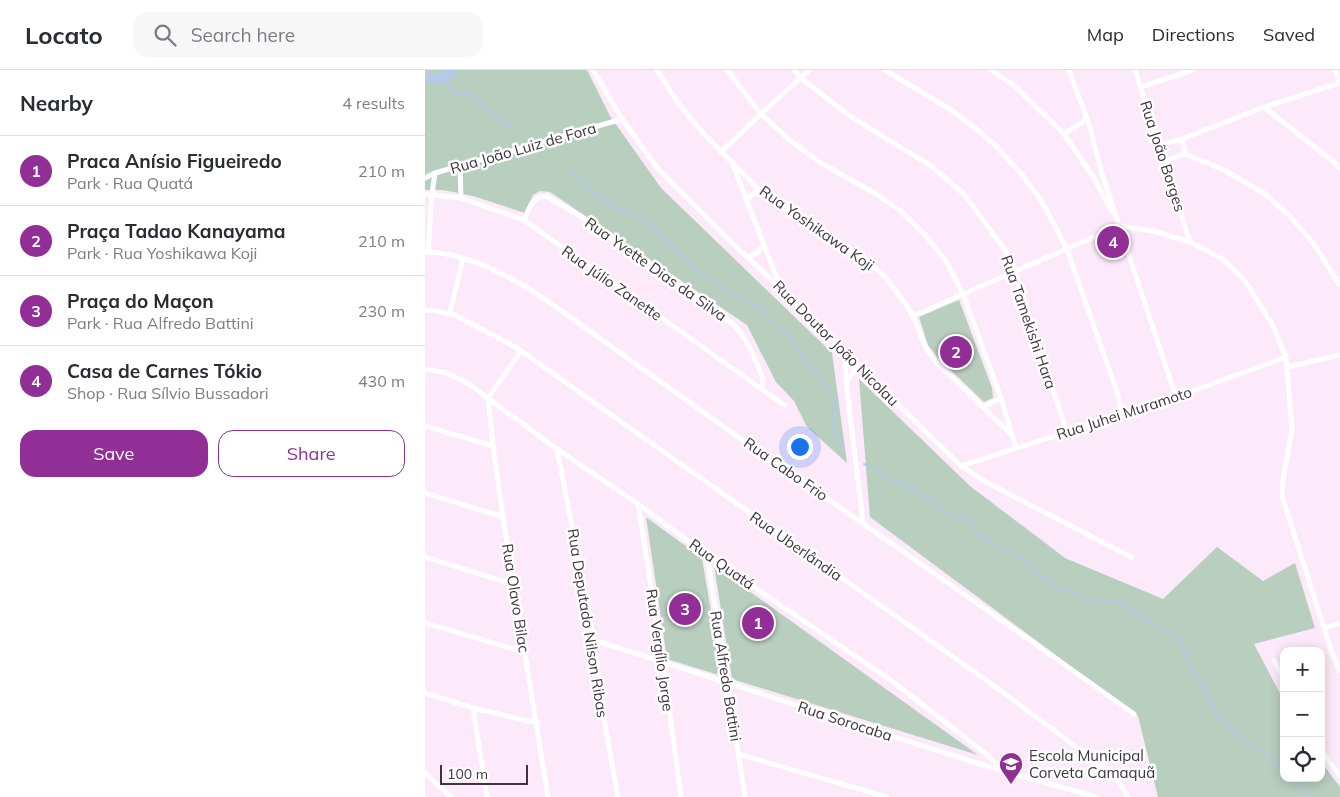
<!DOCTYPE html>
<html lang="en">
<head>
<meta charset="utf-8">
<style>
	body { margin:0; font-family:Mulish,sans-serif; background:#f7f7f7; color:#2b2b33 }
	.controls { position:absolute; right:15px; bottom:15px; display:grid; overflow:hidden; border-radius:10px; box-shadow:0 2px 12px #0003 }
	.controls button { width:45px; height:45px; display:grid; place-items:center; padding:0; border:0; border-bottom:1px solid #e1e1e2; background:#fff; color:#2b2b33; font:25px sans-serif }
	.scale { position:absolute; left:15px; bottom:12px; width:88px; box-sizing:border-box; padding-left:5px; border:2px solid #3f333e; border-top:0; font-size:14px; line-height:18px; white-space:nowrap; color:#3f333e; -webkit-text-stroke:4px #fff; paint-order:stroke }
	.you { position:absolute; left:374px; top:376px; width:18px; height:18px; margin:-12px; border:4px solid #fff; border-radius:50%; background:#1a73e8; box-shadow:0 0 0 8px #1a73e833 }
	.badge { display:grid; place-items:center; width:32px; height:32px; border-radius:50%; background:#912f97; color:#fff; font-size:16px; font-weight:700 }
	.pin { position:absolute; translate:-50% -50%; border:2px solid #fff; box-shadow:0 1px 5px #0006 }
	.list { margin:0; padding:0; list-style:none }
	h2 { display:flex; justify-content:space-between; align-items:center; height:65px; margin:0; padding:0 20px; font-size:21px }
	h2 small { font-size:16px; font-weight:400; color:#7c7c81 }
	.list li { display:grid; grid-template-columns:32px 1fr auto; gap:15px; align-items:center; box-sizing:border-box; height:70px; padding:0 20px; border-top:1px solid #e1e1e2 }
	.list b { display:block; font-size:19px; white-space:nowrap }
	.list p { margin:0; font-size:16px; white-space:nowrap; color:#7c7c81 }
	.list em { font-size:16px; font-style:normal; color:#7c7c81 }
	.actions { display:flex; gap:10px; padding:15px 20px }
	.actions a { flex:1; padding:11px 0; border:1px solid #912f97; border-radius:15px; text-align:center; font-size:18px; color:#912f97 }
	.actions .main { background:#912f97; color:#fff }
	.icon { flex:none; width:28px; height:28px; fill:none; stroke:currentColor; stroke-width:2; stroke-linecap:round; stroke-linejoin:round }
	.map { position:relative; flex:none; width:915px; height:727px; overflow:hidden }
	header { display:flex; align-items:center; gap:30px; box-sizing:border-box; height:70px; padding:0 25px; background:#fff; border-bottom:1px solid #e1e1e2 }
	header strong { font-size:24px }
	nav { display:flex; gap:28px; margin-inline-start:auto; font-size:18px }
	.search { width:350px; height:45px; background:#f7f7f7; display:flex; align-items:center; gap:12px; box-sizing:border-box; padding:0 18px; border-radius:15px; color:#7c7c81; font-size:19px }
	main { display:flex }
	aside { flex:1; background:#fff }
	.map>svg:first-child { display:block }
	.green { fill:#b8cebf }
	.lines { fill:none; stroke-linecap:round; stroke-linejoin:round }
	.stream { stroke:#b7cae5; stroke-width:2 }
	.river { stroke:#b7cae5; stroke-width:10 }
	.minor { stroke:#fff; stroke-width:5 }
	.labels { text-anchor:middle; dominant-baseline:central; stroke-width:5; stroke-linejoin:round; paint-order:stroke }
	.street-label { font-size:15px; fill:#3f333e; stroke:#fff }
	.poi-label { font-size:15px; fill:#3f333e; stroke:#fff; text-anchor:start }
</style>
</head>
<body>
<header>
<strong>Locato</strong>
<div class="search"><svg class="icon" aria-label="search" viewBox="0 0 24 24"><circle cx="10" cy="10" r="6"/><path d="M15 15l6 6"/></svg>Search here</div>
<nav><a>Map</a><a>Directions</a><a>Saved</a></nav>
</header>
<main>
<aside>
<h2>Nearby<small>4 results</small></h2>
<ul class="list">
<li><span class="badge">1</span><div><b>Praca Anísio Figueiredo</b><p>Park · Rua Quatá</p></div><em>210 m</em></li>
<li><span class="badge">2</span><div><b>Praça Tadao Kanayama</b><p>Park · Rua Yoshikawa Koji</p></div><em>210 m</em></li>
<li><span class="badge">3</span><div><b>Praça do Maçon</b><p>Park · Rua Alfredo Battini</p></div><em>230 m</em></li>
<li><span class="badge">4</span><div><b>Casa de Carnes Tókio</b><p>Shop · Rua Sílvio Bussadori</p></div><em>430 m</em></li>
</ul>
<div class="actions"><a class="main">Save</a><a>Share</a></div>
</aside>
<div class="map">
<svg width="915" height="727" viewBox="0 0 915 727">
	<rect width="100%" height="100%" fill="#fce9f9"/>
	<g class="green">
		<path d="M0,0H162L185,46L236,118L407,283L422,393L382,357L369,331L351,312L322,255L125,122L115,121L108,125L100,143L48,126L18,120H0Z"/>
		<path d="M534,230L567,318L568,328L559,332L513,288L503,275L494,247Z"/>
		<path d="M434,309L545,416L640,488L738,529L792,477L838,511L870,493L890,558L829,574L859,631V708H896V692L915,717V727H733L713,646L445,447Z"/>
		<path d="M221,447L277,488L297,606L242,589Z"/>
		<path d="M289,496L553,685L307,609Z"/>
	</g>
	<g class="lines">
		<g class="stream">
			<path d="M19,7L24,14L32,22L45,25L86,57"/>
			<path d="M145,102L187,137L222,150L272,201L318,230L332,237L353,258L364,265L372,279L394,305L410,329V361L419,379"/>
			<path d="M439,394L454,401L461,408L472,411L494,422L527,447L536,449L540,447L546,450L549,459L553,465L600,490L607,495L615,505L621,508L626,514L636,519L654,525L662,530L686,533L691,531L702,537L713,547L734,556L752,566L766,598L783,623L789,640L795,650L808,659L814,667L841,684L859,701"/>
			<path d="M866,708L886,727"/>
		</g>
		<path class="river" d="M0,8L4,7L17,9L25,3L26,0"/>
		<g class="minor">
			<path d="M168,0L197,49L234,100L309,175L366,228L420,283L536,396L561,412L706,487"/>
			<path d="M232,0L253,33L278,63L334,120L362,141L403,167L436,185L460,207L480,233L488,246L501,278L510,291L586,364"/>
			<path d="M302,0L336,44L367,72L396,93L451,124L476,141L501,166L521,191L538,224L576,328L591,378"/>
			<path d="M369,0L376,8L422,44L468,73L505,95L539,124L582,183L590,202L642,362"/>
			<path d="M460,0L523,38L539,49L569,74L594,101L616,130L642,179L694,328L697,344"/>
			<path d="M566,0L591,17L639,64L669,108L687,142"/>
			<path d="M644,0L665,57L677,104L751,327"/>
			<path d="M710,0L765,172"/>
			<path d="M910,0L915,13"/>
			<path d="M716,17L768,0"/>
			<path d="M839,37L909,92L915,99"/>
			<path d="M639,64L662,49"/>
			<path d="M757,69L760,84"/>
			<path d="M735,75L757,69L839,37L915,13"/>
			<path d="M296,82L336,44L384,0"/>
			<path d="M740,91L760,84L799,100L840,124L865,146L888,173L915,215"/>
			<path d="M308,95L355,216"/>
			<path d="M35,96L36,128"/>
			<path d="M0,108L10,103L197,49"/>
			<path d="M0,124L36,128L99,150L359,335"/>
			<path d="M322,129L334,120"/>
			<path d="M99,150C104,139 107,126 121,126L155,146L308,254C323,269 329,287 337,306L338,312L336,318"/>
			<path d="M694,156L728,161L765,172L798,189L820,211L847,254L861,287L867,359L858,410L857,426L907,583L915,601"/>
			<path d="M0,182C66,183 132,238 184,275C222,302 261,330 299,357C436,452 573,547 709,644"/>
			<path d="M3,182L7,124L10,103"/>
			<path d="M323,187L332,183L339,175"/>
			<path d="M0,240L11,241L30,245L92,278L568,615L685,702L695,713L703,727"/>
			<path d="M25,243L38,188"/>
			<path d="M488,246L694,156"/>
			<path d="M420,284L421,312L438,453"/>
			<path d="M863,297L915,285"/>
			<path d="M0,299L22,303L44,314L132,379L213,434L282,485L467,611L560,683L577,700"/>
			<path d="M422,312L432,295"/>
			<path d="M63,328L68,376L78,447L123,727"/>
			<path d="M63,328L96,281"/>
			<path d="M558,337L576,328"/>
			<path d="M0,356L68,376"/>
			<path d="M132,379L169,570L180,655L193,727"/>
			<path d="M536,396L751,327L861,287"/>
			<path d="M0,423L78,447"/>
			<path d="M213,434L238,593L256,727"/>
			<path d="M282,485L320,727"/>
			<path d="M0,487L89,515"/>
			<path d="M0,553L99,582"/>
			<path d="M900,558L915,553"/>
			<path d="M169,570L551,693L671,727"/>
			<path d="M849,590L859,609"/>
			<path d="M0,623L48,638L112,653"/>
			<path d="M48,638L62,727"/>
			<path d="M896,680L915,706"/>
			<path d="M313,684L462,727"/>
			<path d="M0,703L26,727"/>
		</g>
	</g>
	<defs>
		<g id="school-pin" transform="scale(1.25)"><path d="M0 17L-7.5 6A9.5 9.5 0 1 1 7.5 6Z" fill="#912f97" stroke="#fff"/><path d="M0-5L7-2L0 1L-7-2ZM-4 1L0 2.5L4 1V4Q0 6-4 4Z" fill="#fff"/></g>
	</defs>
	<g fill-rule="evenodd">
		<use href="#school-pin" x="586" y="694"/>
	</g>
	<g class="labels">
		<g class="street-label">
			<text transform="translate(98 78) rotate(-16)">Rua João Luiz de Fora</text>
			<text transform="translate(738 86) rotate(72)">Rua João Borges</text>
			<text transform="translate(392 158) rotate(35)">Rua Yoshikawa Koji</text>
			<text transform="translate(231 199) rotate(35)">Rua Yvette Dias da Silva</text>
			<text transform="translate(187 213) rotate(35)">Rua Júlio Zanette</text>
			<text transform="translate(604 252) rotate(71)">Rua Tamekishi Hara</text>
			<text transform="translate(411 273) rotate(45)">Rua Doutor João Nicolau</text>
			<text transform="translate(699 343) rotate(-18)">Rua Juhei Muramoto</text>
			<text transform="translate(361 399) rotate(35)">Rua Cabo Frio</text>
			<text transform="translate(371 476) rotate(35)">Rua Uberlândia</text>
			<text transform="translate(297 494) rotate(35)">Rua Quatá</text>
			<text transform="translate(91 528) rotate(81)">Rua Olavo Bilac</text>
			<text transform="translate(163 553) rotate(81)">Rua Deputado Nilson Ribas</text>
			<text transform="translate(235 580) rotate(82)">Rua Vergílio Jorge</text>
			<text transform="translate(301 606) rotate(81)">Rua Alfredo Battini</text>
			<text transform="translate(420 651) rotate(18)">Rua Sorocaba</text>
		</g>
		<g class="poi-label">
			<text x="604" y="685">Escola Municipal<tspan x="604" dy="17">Corveta Camaquã</tspan></text>
		</g>
	</g>
</svg>
<div class="controls">
<button>+</button>
<button>−</button>
<button><svg class="icon" aria-label="locate" viewBox="0 0 24 24"><circle cx="12" cy="12" r="6"/><path d="M12 2v4M12 18v4M2 12h4M18 12h4"/></svg></button>
</div>
<div class="scale">100 m</div>
<div class="you"></div>
<div class="pin badge" style="left:333px;top:553px">1</div>
<div class="pin badge" style="left:531px;top:282px">2</div>
<div class="pin badge" style="left:260px;top:539px">3</div>
<div class="pin badge" style="left:688px;top:172px">4</div>
</div>
</main>
</body>
</html>
